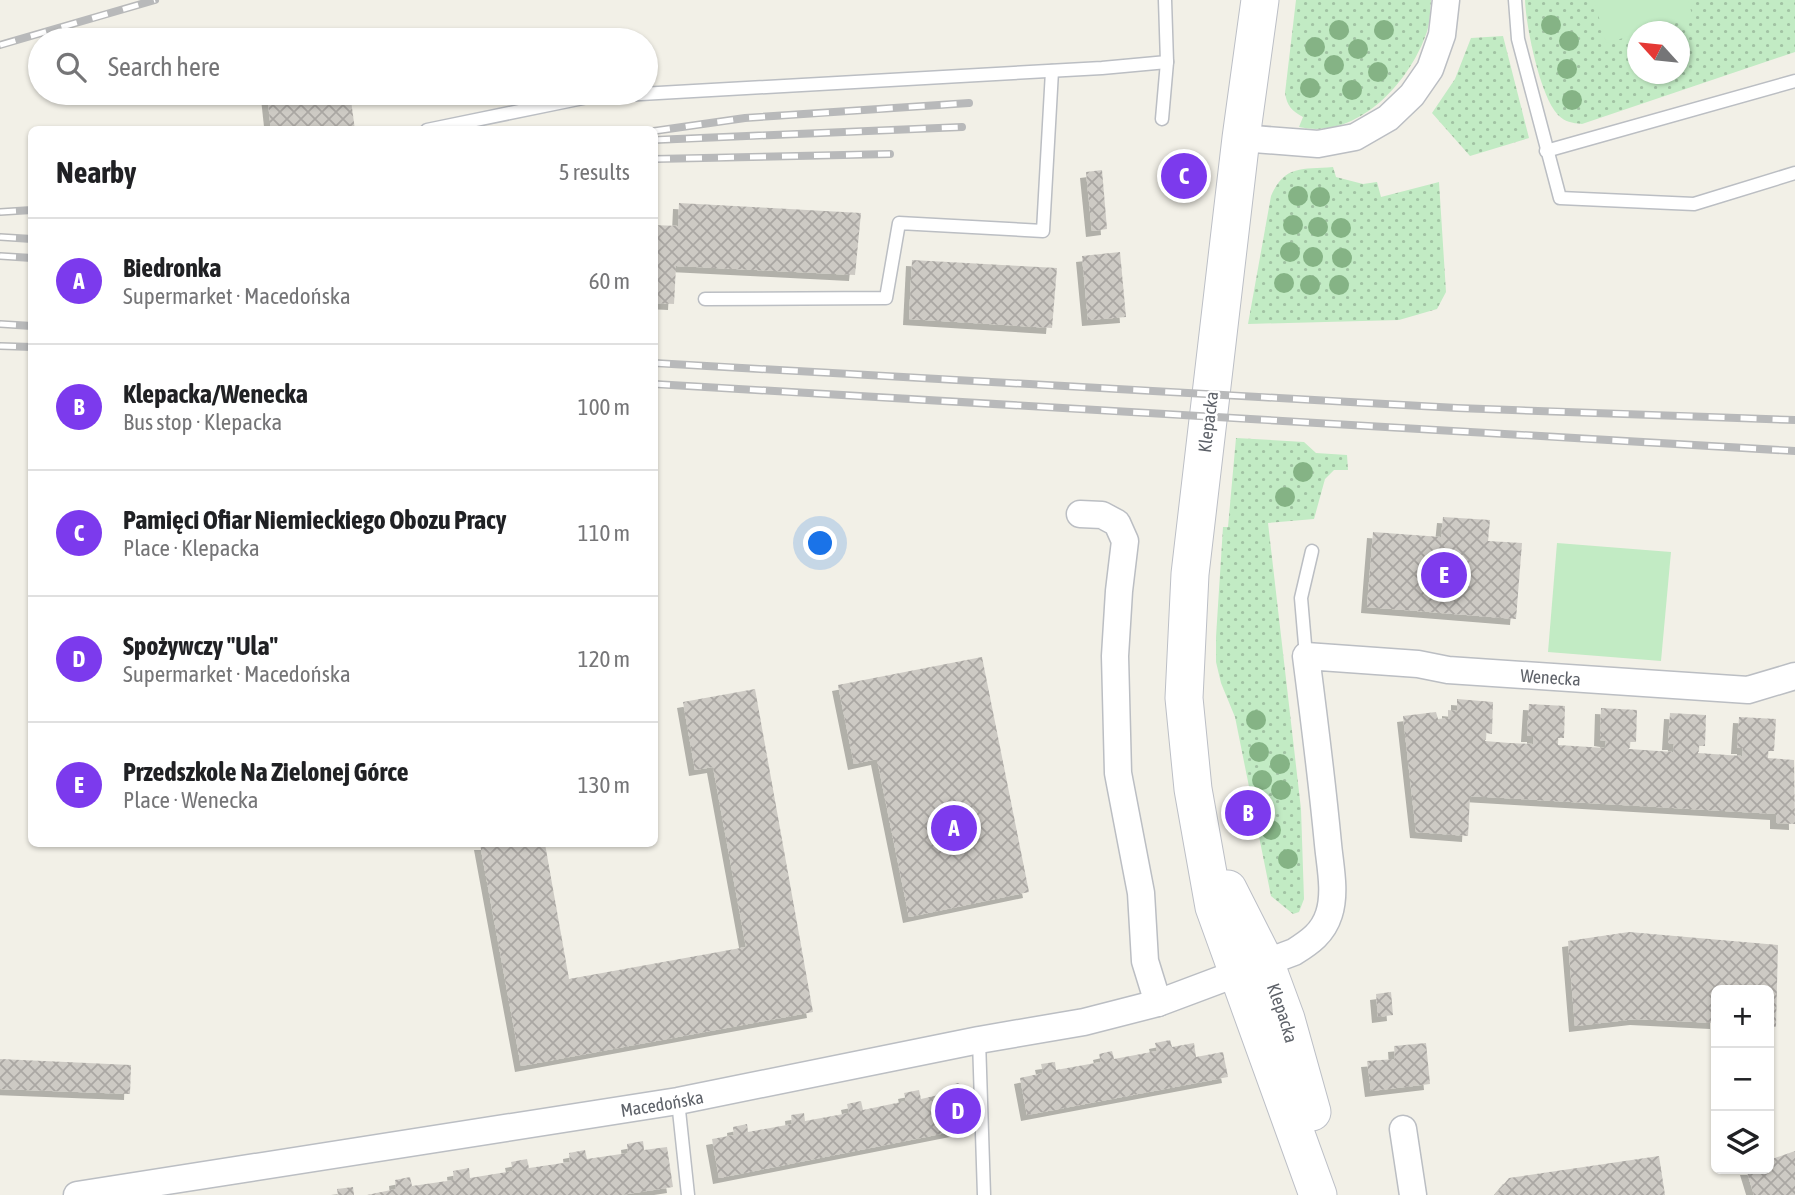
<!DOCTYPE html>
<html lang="en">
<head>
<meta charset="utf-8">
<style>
	body { margin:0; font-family:"Asap Condensed",sans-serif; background:#f2f2f2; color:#202124 }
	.controls { position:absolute; right:21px; bottom:21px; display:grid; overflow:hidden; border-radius:10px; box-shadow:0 2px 5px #0004 }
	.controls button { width:63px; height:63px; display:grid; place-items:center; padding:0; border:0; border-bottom:2px solid #e0e0e0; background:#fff; color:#202124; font:35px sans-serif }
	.compass { position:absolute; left:1627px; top:21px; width:63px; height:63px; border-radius:50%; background:#fff; box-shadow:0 2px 5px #0004; rotate:297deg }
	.you { position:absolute; left:821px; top:544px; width:24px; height:24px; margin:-18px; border:5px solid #fff; border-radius:50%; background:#1a73e8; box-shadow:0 0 0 10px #1a73e833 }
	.badge { display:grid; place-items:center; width:46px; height:46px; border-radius:50%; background:#7c3aed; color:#fff; font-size:23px; font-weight:700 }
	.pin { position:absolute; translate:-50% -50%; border:4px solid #fff; box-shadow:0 2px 7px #0006 }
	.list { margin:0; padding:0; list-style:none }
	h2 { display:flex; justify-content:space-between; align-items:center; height:91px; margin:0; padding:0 28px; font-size:30px }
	h2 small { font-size:23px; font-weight:400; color:#757577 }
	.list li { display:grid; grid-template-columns:46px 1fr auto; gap:21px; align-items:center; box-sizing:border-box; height:126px; padding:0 28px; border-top:2px solid #e0e0e0 }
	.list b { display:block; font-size:26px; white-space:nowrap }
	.list p { margin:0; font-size:23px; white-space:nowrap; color:#757577 }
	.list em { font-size:23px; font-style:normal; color:#757577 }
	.icon { flex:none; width:38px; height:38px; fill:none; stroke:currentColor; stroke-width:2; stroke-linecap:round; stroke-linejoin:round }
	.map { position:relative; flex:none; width:1795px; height:1195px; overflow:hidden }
	.search { position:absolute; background:#fff; box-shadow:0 2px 5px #0004; left:28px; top:28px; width:630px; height:77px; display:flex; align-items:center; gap:18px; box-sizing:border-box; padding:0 24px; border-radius:38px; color:#757577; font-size:26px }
	.panel { position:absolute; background:#fff; box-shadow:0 2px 5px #0004; left:28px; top:126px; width:630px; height:721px; border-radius:10px }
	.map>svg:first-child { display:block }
	.grass { fill:url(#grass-dots); fill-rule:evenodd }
	.green { fill:#c2ebc4 }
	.building { fill:url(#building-cross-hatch); filter:url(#shadow) }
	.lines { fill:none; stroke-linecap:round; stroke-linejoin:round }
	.lane-casing { stroke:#bbbec3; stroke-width:15 }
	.street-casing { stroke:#bbbec3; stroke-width:29 }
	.secondary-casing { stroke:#bcbfc6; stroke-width:39 }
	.lane { stroke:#fff; stroke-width:12 }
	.street { stroke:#fff; stroke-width:26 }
	.secondary { stroke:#fff; stroke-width:37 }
	.rail-casing { stroke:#b8b9ba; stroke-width:8 }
	.rail { stroke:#fff; stroke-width:5; stroke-dasharray:16; stroke-linecap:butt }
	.tree { fill:#85b385 }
	.labels { text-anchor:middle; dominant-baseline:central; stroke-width:5; stroke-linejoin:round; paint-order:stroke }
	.street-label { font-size:18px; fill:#5e6269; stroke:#fff }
</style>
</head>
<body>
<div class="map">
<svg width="1795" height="1195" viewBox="0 0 1795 1195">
	<defs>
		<pattern id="grass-dots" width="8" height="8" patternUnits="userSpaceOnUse" patternTransform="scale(1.75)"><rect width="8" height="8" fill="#c2ebc4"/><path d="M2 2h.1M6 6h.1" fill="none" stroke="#a1c2a3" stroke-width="1.8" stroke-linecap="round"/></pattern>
		<pattern id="building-cross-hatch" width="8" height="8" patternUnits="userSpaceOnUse" patternTransform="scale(1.75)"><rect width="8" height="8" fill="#cdcac4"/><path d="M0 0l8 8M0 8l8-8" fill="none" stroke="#aaa7a3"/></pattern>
		<filter id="shadow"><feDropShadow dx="-6" dy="6" stdDeviation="0" flood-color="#0004"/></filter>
	</defs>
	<rect width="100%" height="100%" fill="#f2f0e7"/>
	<g class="grass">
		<path d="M1296,0H1431C1430,12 1430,26 1425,37C1407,85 1356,140 1299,127L1303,117C1292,111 1287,106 1285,93Z"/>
		<path d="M1525,0H1795V52L1582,124C1572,123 1565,122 1558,115C1540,96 1526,27 1525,0ZM1638,32H1680V74H1638Z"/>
		<path d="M1503,36L1529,138L1470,156L1432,113L1455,79L1471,38Z"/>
		<path d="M1333,167L1336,177L1363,184L1377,182L1381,197L1439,182L1446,292L1437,309L1399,320L1248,324L1271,196C1285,164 1302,170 1333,167Z"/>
		<path d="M1236,438L1304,442L1316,453L1347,455L1348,470H1334L1325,479L1314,519L1268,523L1301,809L1304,899L1299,912L1293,914L1271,896L1235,717L1221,683L1216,662V637L1223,527H1228Z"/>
	</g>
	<g class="green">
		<path d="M1594,0H1688L1693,18L1645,31L1638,32L1637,34L1606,43Z"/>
		<path d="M1557,543L1671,552L1661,661L1548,652Z"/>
	</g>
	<g class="building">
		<path d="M267,93H350L355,130H271Z"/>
		<path d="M1102,170L1107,229L1092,231L1086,172Z"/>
		<path d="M679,203L861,213L855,275L676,266L674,304L654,303V225L678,226Z"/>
		<path d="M1120,252L1126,317L1088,320L1082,256Z"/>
		<path d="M912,260L1057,268L1052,328L909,319Z"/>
		<path d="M1443,517L1490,520L1488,541L1522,543L1516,619L1367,607L1373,532L1441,537Z"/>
		<path d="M982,657L1029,892L909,917L877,759L854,764L838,685Z"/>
		<path d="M755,689L813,1012L521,1066L480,844H545L569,979L746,947L713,767L695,770L683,702Z"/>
		<path d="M1457,699L1493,702L1492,734L1486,733L1485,741L1509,743L1533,744V736H1527L1529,704L1565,706L1564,738H1558V745L1605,748L1606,741L1600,740L1601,708L1637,710L1636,742H1630L1629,749L1673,752L1674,744H1668L1670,713L1706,715L1705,746H1699L1698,753L1742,756L1743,748H1737L1739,717L1776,719L1774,751H1768V758L1794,760L1795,824L1776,823V814L1470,796L1468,836L1416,832L1403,716L1436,712L1438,719L1448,718V710L1457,711Z"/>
		<path d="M1629,932L1778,945L1776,1027L1769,1026V990H1716V1023L1636,1019L1575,1026L1568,941Z"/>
		<path d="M1391,992L1393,1015L1378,1017L1376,994Z"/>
		<path d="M1170,1040L1172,1047L1194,1043L1196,1057L1223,1052L1228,1077L1027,1115L1020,1078L1043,1073L1041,1064L1055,1062L1056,1070L1101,1062L1099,1054L1112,1051L1114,1059L1157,1051L1155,1043Z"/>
		<path d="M1426,1043L1430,1084L1371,1091L1367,1061L1395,1059L1394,1046Z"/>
		<path d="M0,1059L131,1065L130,1094L0,1089Z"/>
		<path d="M958,1083L967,1089L971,1128L719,1178L712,1139L734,1135L733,1127L747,1124L748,1132L792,1124L791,1115L804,1113L805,1121L849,1113L847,1104L861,1101L863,1110L906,1101L904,1093L919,1090L921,1099L943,1094L951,1085Z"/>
		<path d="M643,1141L644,1150L667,1147L673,1187L621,1195H367L396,1189L395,1180L410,1177L412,1186L454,1180L453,1171L469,1168L470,1178L513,1171L511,1162L527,1159L529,1168L570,1162L569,1153L585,1150L587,1159L628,1153L627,1144Z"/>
		<path d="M1795,1151V1195H1754L1746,1169H1769V1160Z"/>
		<path d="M1659,1156L1665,1195H1495L1509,1178Z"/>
		<path d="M353,1187L354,1195H338L337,1189Z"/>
	</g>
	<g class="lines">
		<g class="lane-casing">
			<g id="lane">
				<path d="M1515,0L1518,39L1560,198L1694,204L1795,173"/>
				<path d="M1162,119L1167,62L1165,0"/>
				<path d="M427,130L588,97L1102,68L1167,62"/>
				<path d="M1546,151L1795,81"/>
				<path d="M705,299L886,298L899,223L1043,231L1052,71"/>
				<path d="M1306,656L1301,598L1312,551"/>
				<path d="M979,1040L984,1195"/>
				<path d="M678,1101L688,1195"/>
			</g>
		</g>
		<g class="street-casing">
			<g id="street">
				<path d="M1241,138L1318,144L1355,137L1388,118L1412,95L1430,69L1442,35L1446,0"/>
				<path d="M1080,514L1102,515L1117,523L1125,541L1119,591L1115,656L1118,773L1141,893L1145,961L1158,1003"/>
				<path d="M1403,1129L1413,1195"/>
				<path id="s1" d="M77,1195L678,1101L979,1040L1084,1022L1158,1003L1294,952C1310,942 1323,933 1329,914C1336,892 1330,866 1328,844C1322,781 1314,718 1306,656L1418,664L1448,670L1748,690L1795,676"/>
			</g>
		</g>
		<g class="secondary-casing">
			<g id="secondary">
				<path d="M1260,0L1241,138L1190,574L1184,698L1193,789L1214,907L1318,1195"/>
				<path id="s2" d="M1228,889L1265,962L1286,1019L1312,1112"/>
			</g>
		</g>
		<use href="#lane" class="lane"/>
		<use href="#street" class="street"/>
		<use href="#secondary" class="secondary"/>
		<g class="rail-casing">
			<g id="rail">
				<path d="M0,45L155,0"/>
				<path d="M654,131L745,118L969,103"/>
				<path d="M654,140L962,127"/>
				<path d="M654,159L890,154"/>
				<path d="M0,212L32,210"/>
				<path d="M0,237L32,239"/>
				<path d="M0,256L32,258"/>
				<path d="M0,324L32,326"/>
				<path d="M0,346L32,347"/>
				<path d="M654,363L1457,408L1795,420"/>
				<path d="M654,384L1795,451"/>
			</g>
		</g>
		<use href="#rail" class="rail"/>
	</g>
	<g class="tree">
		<circle cx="1551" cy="25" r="10"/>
		<circle cx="1339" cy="30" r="10"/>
		<circle cx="1384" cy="30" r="10"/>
		<circle cx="1569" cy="41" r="10"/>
		<circle cx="1315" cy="47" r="10"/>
		<circle cx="1358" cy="49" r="10"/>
		<circle cx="1334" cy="65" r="10"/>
		<circle cx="1567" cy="69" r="10"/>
		<circle cx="1378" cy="72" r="10"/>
		<circle cx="1310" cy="88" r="10"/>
		<circle cx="1352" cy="90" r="10"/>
		<circle cx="1572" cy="100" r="10"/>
		<circle cx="1298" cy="196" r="10"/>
		<circle cx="1320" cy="197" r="10"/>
		<circle cx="1293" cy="225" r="10"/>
		<circle cx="1318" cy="227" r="10"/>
		<circle cx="1341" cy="228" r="10"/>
		<circle cx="1290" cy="252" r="10"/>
		<circle cx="1313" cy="257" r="10"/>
		<circle cx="1342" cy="258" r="10"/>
		<circle cx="1284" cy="283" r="10"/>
		<circle cx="1310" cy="285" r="10"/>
		<circle cx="1339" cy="285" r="10"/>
		<circle cx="1303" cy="472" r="10"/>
		<circle cx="1285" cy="497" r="10"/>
		<circle cx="1256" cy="720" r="10"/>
		<circle cx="1259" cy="752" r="10"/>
		<circle cx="1280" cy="764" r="10"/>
		<circle cx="1262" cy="780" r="10"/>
		<circle cx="1281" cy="790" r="10"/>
		<circle cx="1271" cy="830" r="10"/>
		<circle cx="1288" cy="859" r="10"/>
	</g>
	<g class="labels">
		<g class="street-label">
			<text transform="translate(1208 422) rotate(-83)">Klepacka</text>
			<text stroke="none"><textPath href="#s1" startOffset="1802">Wenecka</textPath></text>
			<text stroke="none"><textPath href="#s2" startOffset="136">Klepacka</textPath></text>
			<text stroke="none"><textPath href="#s1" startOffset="592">Macedońska</textPath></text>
		</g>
	</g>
</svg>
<div class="controls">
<button>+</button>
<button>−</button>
<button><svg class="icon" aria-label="layers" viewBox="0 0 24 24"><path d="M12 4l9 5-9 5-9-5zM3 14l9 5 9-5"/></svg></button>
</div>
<svg class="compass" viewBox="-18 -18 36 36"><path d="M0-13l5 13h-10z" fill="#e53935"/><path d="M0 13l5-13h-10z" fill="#757577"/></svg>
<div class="you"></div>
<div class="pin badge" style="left:954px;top:828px">A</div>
<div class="pin badge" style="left:1248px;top:813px">B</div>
<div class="pin badge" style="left:1184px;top:176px">C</div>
<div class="pin badge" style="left:958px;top:1111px">D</div>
<div class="pin badge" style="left:1444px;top:575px">E</div>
<div class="search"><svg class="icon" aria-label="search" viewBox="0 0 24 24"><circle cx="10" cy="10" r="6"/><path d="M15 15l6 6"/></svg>Search here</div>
<section class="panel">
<h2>Nearby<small>5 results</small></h2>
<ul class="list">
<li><span class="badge">A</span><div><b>Biedronka</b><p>Supermarket · Macedońska</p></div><em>60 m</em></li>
<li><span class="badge">B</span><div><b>Klepacka/Wenecka</b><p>Bus stop · Klepacka</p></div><em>100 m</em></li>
<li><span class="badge">C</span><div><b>Pamięci Ofiar Niemieckiego Obozu Pracy</b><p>Place · Klepacka</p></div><em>110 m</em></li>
<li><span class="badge">D</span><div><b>Spożywczy &quot;Ula&quot;</b><p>Supermarket · Macedońska</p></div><em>120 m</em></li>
<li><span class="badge">E</span><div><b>Przedszkole Na Zielonej Górce</b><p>Place · Wenecka</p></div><em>130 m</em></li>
</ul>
</section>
</div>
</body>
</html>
